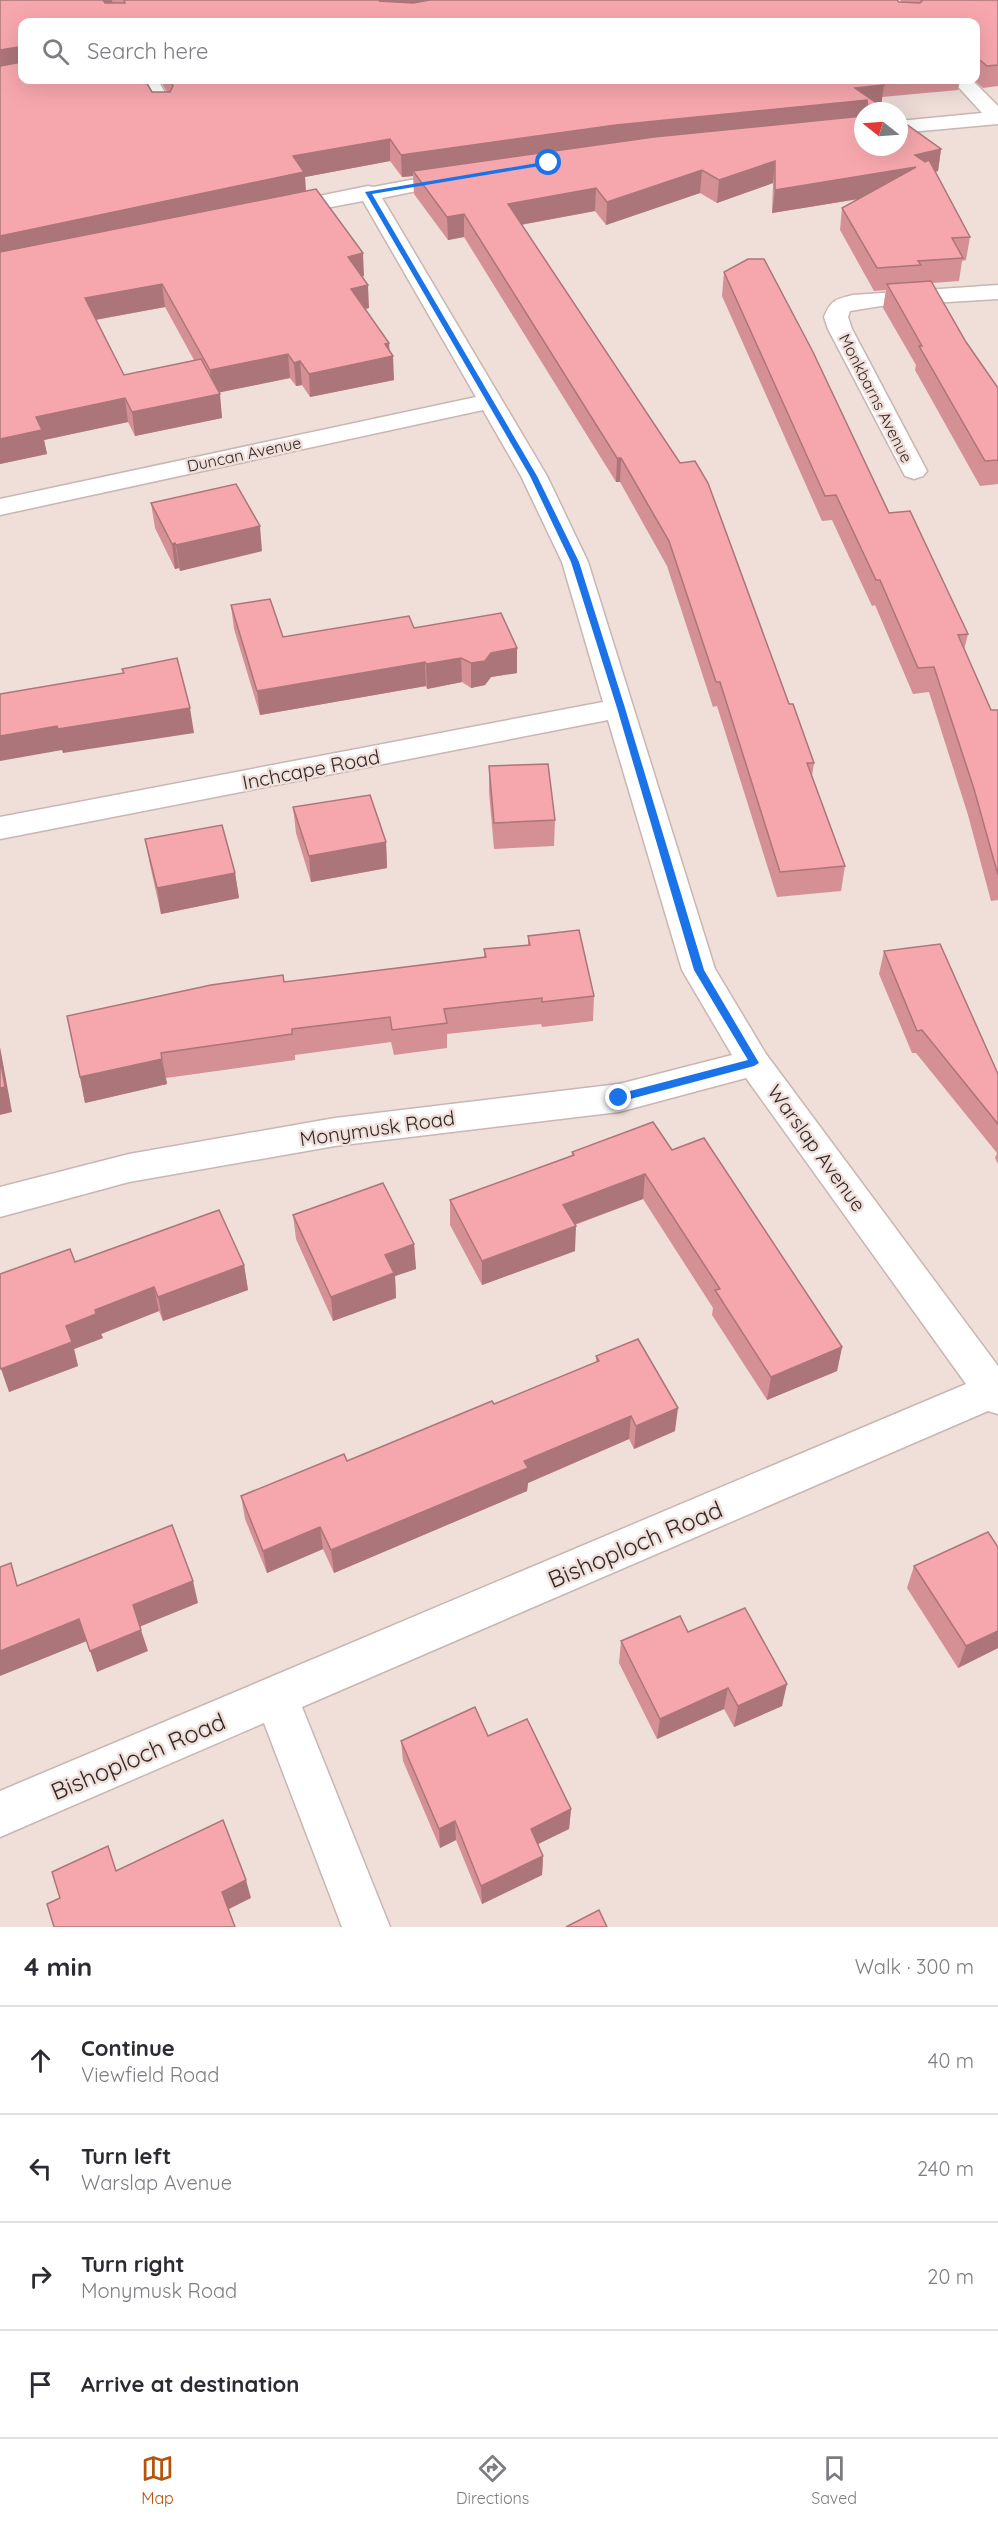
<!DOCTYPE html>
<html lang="en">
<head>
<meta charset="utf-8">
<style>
	body { margin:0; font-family:Quicksand,sans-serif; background:#f2f2f3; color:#2b2b33 }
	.compass { position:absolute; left:854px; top:102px; width:54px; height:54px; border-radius:50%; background:#fff; box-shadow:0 6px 24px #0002; rotate:287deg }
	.stop { position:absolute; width:18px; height:18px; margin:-14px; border:4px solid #1a73e8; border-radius:50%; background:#fff }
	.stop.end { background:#1a73e8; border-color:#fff; box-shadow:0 2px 6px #0008 }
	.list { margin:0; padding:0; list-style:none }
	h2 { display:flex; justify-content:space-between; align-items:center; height:78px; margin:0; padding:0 24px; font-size:26px }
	h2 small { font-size:20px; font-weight:400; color:#7c7c81 }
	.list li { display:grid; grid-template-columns:39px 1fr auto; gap:18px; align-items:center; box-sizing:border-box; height:108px; padding:0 24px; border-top:2px solid #e1e1e2 }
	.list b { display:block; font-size:22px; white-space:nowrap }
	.list p { margin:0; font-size:20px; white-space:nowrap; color:#7c7c81 }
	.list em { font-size:20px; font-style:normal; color:#7c7c81 }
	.icon { flex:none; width:33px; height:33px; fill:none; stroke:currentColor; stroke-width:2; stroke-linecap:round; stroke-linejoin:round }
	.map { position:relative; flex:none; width:998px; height:1927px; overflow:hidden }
	.search { position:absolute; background:#fff; box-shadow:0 6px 24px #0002; left:18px; right:18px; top:18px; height:66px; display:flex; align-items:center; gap:15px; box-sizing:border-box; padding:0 21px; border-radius:12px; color:#7c7c81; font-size:22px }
	.sheet { height:510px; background:#fff }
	nav { display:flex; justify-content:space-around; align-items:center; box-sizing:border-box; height:84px; border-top:2px solid #e1e1e2; background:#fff; font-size:16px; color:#7c7c81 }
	nav a { display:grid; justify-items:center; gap:3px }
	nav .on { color:#b45309 }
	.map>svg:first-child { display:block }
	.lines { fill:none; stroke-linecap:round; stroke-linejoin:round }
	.minor-casing { stroke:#c8b6b2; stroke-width:3 }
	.minor { fill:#fff; fill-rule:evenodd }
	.wall { fill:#d49095; fill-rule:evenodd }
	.shaded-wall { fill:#ac7579 }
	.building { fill:#f6a7ad; stroke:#ac7579; stroke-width:1.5 }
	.route { fill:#1a73e8 }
	.labels { text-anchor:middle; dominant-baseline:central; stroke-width:5; stroke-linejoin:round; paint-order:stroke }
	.far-street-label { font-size:16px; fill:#2f2827; stroke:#f0ded9 }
	.street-label { font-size:20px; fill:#2f2827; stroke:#f0ded9 }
	.near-street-label { font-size:24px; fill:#2f2827; stroke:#f0ded9 }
</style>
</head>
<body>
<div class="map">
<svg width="998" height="1927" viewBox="0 0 998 1927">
	<rect width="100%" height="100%" fill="#f0ded9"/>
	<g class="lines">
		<g class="minor-casing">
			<g id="minor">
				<path d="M138,80H158L174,109L171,113H157Z"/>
				<path d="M952,80H972L998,106V124L899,133V121L982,113Z"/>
				<path d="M459,171L466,173L470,177L466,181L382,198L547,476L588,562L715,969L766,1054L998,1366V1414L988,1411L302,1707L390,1927H342L264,1723L0,1837V1791L966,1384L746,1078L619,1112L335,1146L129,1182L0,1217V1187L129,1154L335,1118L619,1084L732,1055L682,970L608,720L0,839V817L603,702L562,562L521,476L483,410L0,515V499L476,397L363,201L283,216L275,215L272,210L275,205L368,186L373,187Z"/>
				<path d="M998,285V299L881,306L850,311L848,317L852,329L927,471L923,476L914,479L905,476L828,329L824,317C831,300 836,299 853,295Z"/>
			</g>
		</g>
		<use href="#minor" class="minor"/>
	</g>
	<g class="wall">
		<path d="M0,0H897L899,2L902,3L900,0H998V86L983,88L974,80H975V22H22V80L152,92H167L160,80H960L958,90L882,97L881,106L888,111H863V147L941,149L938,171L935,172L970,237L966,260L962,261L959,281L932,283L966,342L998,388V484L980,486L915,370L916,365L883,308L886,290L874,291L840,230L842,208L859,199L772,213L773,183L717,203L700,193L606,225L595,211L521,225L789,704L814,763L812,776L845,866L841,891L777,897L717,706L713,707L667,566L620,482H616L464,237L448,240L414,194L413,176L402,177L390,161L305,177L306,191L364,276L362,277L369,308L365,309L390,351L394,380L310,397L302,385L296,386L290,378L219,392L222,418L135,436L128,422L44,440L47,454L0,464ZM165,307L194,360L124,375L96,320Z"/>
		<path d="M724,272L889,513L968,634L964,650L991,710H998V900L991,901L968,815L929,692L913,694L875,605L872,606L832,520L822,521L722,296Z"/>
		<path d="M151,503L262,551L180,571L179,568L175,569L155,528Z"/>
		<path d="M231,605L283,637L414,628L517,648V673L491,677L485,685L471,688L462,682L427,689L426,686L260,715L234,629Z"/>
		<path d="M489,766L555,820L554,846L494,849L489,792Z"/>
		<path d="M293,807L386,842L387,868L311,882L296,833Z"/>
		<path d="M145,839L235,873L239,898L161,914L150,865Z"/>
		<path d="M528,936L594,996L593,1021L542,1027L541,1024L447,1034V1048L394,1055L391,1042L295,1055V1060L166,1078L167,1084L85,1103L80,1077L284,982L484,957V949L528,945Z"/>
		<path d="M884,951L998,1074V1164L995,1158L997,1153L916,1053H912L879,974Z"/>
		<path d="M672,1150L842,1347L837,1371L767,1400L712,1315L713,1308L643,1199L575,1225V1251L482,1285L450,1225V1200L572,1156V1152Z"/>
		<path d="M293,1215L414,1244L416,1269L395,1276L396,1298L333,1321L296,1239Z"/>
		<path d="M75,1262L244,1265L248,1290L163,1321L159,1311L101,1334L103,1338L74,1349L78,1366L9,1392Z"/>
		<path d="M596,1356L675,1431L634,1449L629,1439L528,1483L527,1491L334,1573L323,1549L267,1573L245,1519L241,1496L347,1461L494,1404L596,1362Z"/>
		<path d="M914,1566L998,1648L958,1668L907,1588Z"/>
		<path d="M688,1632L782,1706L734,1727L724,1709L657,1739L619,1663L621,1641Z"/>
		<path d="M488,1736L571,1809L569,1829L537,1844L543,1856L542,1875L482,1904L456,1840L440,1848L403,1761L401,1741Z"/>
	</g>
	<g class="shaded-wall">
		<path d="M99,0H112L113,6L104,8Z"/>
		<path d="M381,0H456L385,16L380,1Z"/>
		<path d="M18,47L22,69L0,72V50Z"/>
		<path d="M884,85L881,106L867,100L866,111H863V122L413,171V176L402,177L401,155L855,88Z"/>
		<path d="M390,139V161L305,177L306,195L0,260V236L293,156Z"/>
		<path d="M941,149L938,171L915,177L913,190L772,213L775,190Z"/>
		<path d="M775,161L773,183L717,203L719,180Z"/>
		<path d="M702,170L700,193L606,225L607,202Z"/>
		<path d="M596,188L595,211L508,227V204Z"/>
		<path d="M464,214V237L448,240L447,217Z"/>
		<path d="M363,253L364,276L349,280L348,257Z"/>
		<path d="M162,284L165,307L88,321L85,298Z"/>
		<path d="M368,285L369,308L352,312L351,289Z"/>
		<path d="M389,343L390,356H393L394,380L310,397L309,374Z"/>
		<path d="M288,354L290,378L212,394L210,370Z"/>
		<path d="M300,361L302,385L296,386L294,363Z"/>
		<path d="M220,394L222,418L135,436L132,412Z"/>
		<path d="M125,398L128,422L44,440L47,454L0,464V439L36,417Z"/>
		<path d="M617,458H621L620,482H616Z"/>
		<path d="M260,526L262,551L180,571L176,545Z"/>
		<path d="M175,543L179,568L175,569L172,544Z"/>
		<path d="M517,648V673L491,677L485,685L471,688V663L491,653Z"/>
		<path d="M461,658L462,682L427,689L426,664Z"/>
		<path d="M425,662L426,686L260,715L257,691Z"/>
		<path d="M190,708L194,733L63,753L62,750L0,761V736L57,726Z"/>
		<path d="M386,842L387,868L311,882L309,856Z"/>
		<path d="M235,873L239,898L161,914L157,888Z"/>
		<path d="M0,1047L12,1112L0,1115Z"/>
		<path d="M162,1059L167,1084L85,1103L80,1077Z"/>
		<path d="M645,1174L643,1199L562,1229L563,1205Z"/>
		<path d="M576,1226L575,1251L482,1285V1261Z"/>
		<path d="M414,1244L416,1269L395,1276L396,1298L333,1321L331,1297L385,1255Z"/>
		<path d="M244,1265L248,1290L163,1321L158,1297Z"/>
		<path d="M154,1287L159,1311L101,1334L103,1338L74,1349L78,1366L9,1392L1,1369L66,1326L95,1310Z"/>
		<path d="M842,1347L837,1371L767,1400L771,1377Z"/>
		<path d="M678,1408L675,1431L634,1449L636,1426Z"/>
		<path d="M631,1416L629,1439L528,1483L527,1491L334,1573L331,1550L524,1461Z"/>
		<path d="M320,1527L323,1549L267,1573L263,1551Z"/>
		<path d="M193,1581L198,1603L139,1627L133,1605Z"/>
		<path d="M79,1619L87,1641L0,1676V1651Z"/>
		<path d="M141,1630L148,1651L97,1672L90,1651Z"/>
		<path d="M998,1631V1648L958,1668L966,1646Z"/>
		<path d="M787,1684L782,1706L734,1727L738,1706Z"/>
		<path d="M728,1688L724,1709L657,1739L660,1719Z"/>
		<path d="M571,1809L569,1829L530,1848L531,1829Z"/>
		<path d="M455,1821L456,1840L440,1848L439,1829Z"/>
		<path d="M543,1856L542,1875L482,1904L481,1886Z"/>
		<path d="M246,1880L251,1898L227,1910L222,1892Z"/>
	</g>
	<g class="building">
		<path d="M0,0H103L105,3H125L124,0H381L380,1L413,3L430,0H897L899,2L920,3L922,1L921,0H998V65L987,66L975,56V22H22V57L21,56V50L18,47L0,50Z"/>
		<path d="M22,62V80H145L152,92H170L173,86L170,80H884V85L855,88L888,111H868L867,100L616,125L401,155L390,139L293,156L304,172L0,236V66Z"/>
		<path d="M863,116V147H899V119L941,149L915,155L925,162L929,160L970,237L952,238L963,258L918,261L921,265L877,268L842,208L916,167L775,190V161L719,180L702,170L607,202L596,188L508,204L680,463L695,461L708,483L789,704H793L814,763H807L845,866L780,872L720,682H716L669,541L621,458H617L464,214L447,217L413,171L654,137Z"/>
		<path d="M316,189L363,253L348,257L368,285L351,289L389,343L385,344L393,356L309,374L300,361L294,363L288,354L210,370L162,284L85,298L124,375L201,359L220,394L132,412L125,398L36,417L42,430L0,439V252Z"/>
		<path d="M748,259H764L813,352L889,513L910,511L968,634L958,635L991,710H998V875L974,789L934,667L918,668L880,580H876L836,495L825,496L724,272Z"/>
		<path d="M931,281L966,342L998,388V460L985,461L919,346H922L887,284Z"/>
		<path d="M236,484L260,526L176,545L175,543L172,544L151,503Z"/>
		<path d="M270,599L283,637L409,616L414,628L501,613L517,648L491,653L485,661L471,663L461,658L426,664L425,662L257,691L231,605Z"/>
		<path d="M177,658L190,708L58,729L57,726L0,736V694L124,673L122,669Z"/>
		<path d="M548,764L555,820L494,823L489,766Z"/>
		<path d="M370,795L386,842L309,856L293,807Z"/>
		<path d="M222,825L235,873L157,888L145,839Z"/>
		<path d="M579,930L594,996L542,1002V998L444,1009L447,1023L392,1030L390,1017L292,1029V1034L161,1053L162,1059L80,1077L67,1016L211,985L283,975L284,982L486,957L484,949L530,945L528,936Z"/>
		<path d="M940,944L998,1074V1124L922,1030L917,1031L884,951Z"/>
		<path d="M0,1058L5,1087L0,1088Z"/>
		<path d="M653,1122L672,1150L704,1138L842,1347L771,1377L715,1290L720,1289L645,1174L563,1205L576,1226L482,1261L450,1200L574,1155L572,1152Z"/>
		<path d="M383,1183L414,1244L385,1255L394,1273L331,1297L293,1215Z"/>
		<path d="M219,1210L244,1265L158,1297L154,1287L95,1310L96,1314L66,1326L72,1342L1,1369L0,1366V1274L70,1249L75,1262Z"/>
		<path d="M638,1339L678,1408L636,1426L631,1416L524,1461L528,1468L331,1550L320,1527L263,1551L241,1496L344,1454L347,1461L492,1401L494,1404L599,1361L596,1356Z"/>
		<path d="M172,1525L193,1581L133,1605L141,1630L90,1651L79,1619L0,1651V1567L11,1563L17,1586Z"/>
		<path d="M988,1532L998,1547V1631L966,1646L914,1566Z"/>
		<path d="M745,1608L787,1684L738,1706L728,1688L660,1719L621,1641L680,1616L688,1632Z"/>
		<path d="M475,1707L488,1736L527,1719L571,1809L531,1829L543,1856L481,1886L455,1821L439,1829L401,1741Z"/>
		<path d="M223,1820L246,1880L222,1892L235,1927H54L47,1904L60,1898L52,1872L108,1846L116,1871Z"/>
		<path d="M599,1910L607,1927H566Z"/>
	</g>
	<path class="route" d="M549,161L552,164L372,194L537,476L579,562L625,708L704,970L759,1063L754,1066L619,1102L614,1098L615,1095L748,1060L694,970L617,708L571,562L530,476L365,192Z"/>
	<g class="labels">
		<g class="far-street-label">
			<text transform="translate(876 398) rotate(63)">Monkbarns Avenue</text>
			<text transform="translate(244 454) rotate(-12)">Duncan Avenue</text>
		</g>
		<g class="street-label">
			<text transform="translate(311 769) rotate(-11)">Inchcape Road</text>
			<text transform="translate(377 1128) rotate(-8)">Monymusk Road</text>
			<text transform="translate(817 1148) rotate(54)">Warslap Avenue</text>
		</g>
		<g class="near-street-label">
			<text transform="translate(635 1544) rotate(-23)">Bishoploch Road</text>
			<text transform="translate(138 1756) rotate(-23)">Bishoploch Road</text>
		</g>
	</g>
</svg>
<svg class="compass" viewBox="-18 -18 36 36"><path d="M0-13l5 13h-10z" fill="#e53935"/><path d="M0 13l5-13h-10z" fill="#7c7c81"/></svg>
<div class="stop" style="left:549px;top:163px"></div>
<div class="stop end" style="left:619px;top:1098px"></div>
<div class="search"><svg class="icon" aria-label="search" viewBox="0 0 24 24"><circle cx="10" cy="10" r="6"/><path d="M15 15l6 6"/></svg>Search here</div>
</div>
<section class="sheet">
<h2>4 min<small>Walk · 300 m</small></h2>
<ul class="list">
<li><svg class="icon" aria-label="ahead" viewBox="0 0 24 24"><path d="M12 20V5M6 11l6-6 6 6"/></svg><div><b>Continue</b><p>Viewfield Road</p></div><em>40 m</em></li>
<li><svg class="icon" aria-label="left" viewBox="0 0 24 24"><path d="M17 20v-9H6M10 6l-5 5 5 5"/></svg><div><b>Turn left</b><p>Warslap Avenue</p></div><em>240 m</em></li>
<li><svg class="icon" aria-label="right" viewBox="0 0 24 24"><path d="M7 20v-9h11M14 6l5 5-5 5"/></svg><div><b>Turn right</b><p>Monymusk Road</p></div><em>20 m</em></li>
<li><svg class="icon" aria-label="arrive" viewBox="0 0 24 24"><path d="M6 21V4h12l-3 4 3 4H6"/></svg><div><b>Arrive at destination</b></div></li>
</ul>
</section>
<nav>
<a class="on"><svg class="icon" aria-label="map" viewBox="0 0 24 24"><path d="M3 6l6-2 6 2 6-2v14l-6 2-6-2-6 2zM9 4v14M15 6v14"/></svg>Map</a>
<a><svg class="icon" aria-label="directions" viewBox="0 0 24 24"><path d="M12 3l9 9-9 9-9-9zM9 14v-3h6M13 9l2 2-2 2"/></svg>Directions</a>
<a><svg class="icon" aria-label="saved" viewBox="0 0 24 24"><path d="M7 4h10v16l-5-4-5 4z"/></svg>Saved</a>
</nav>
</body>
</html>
